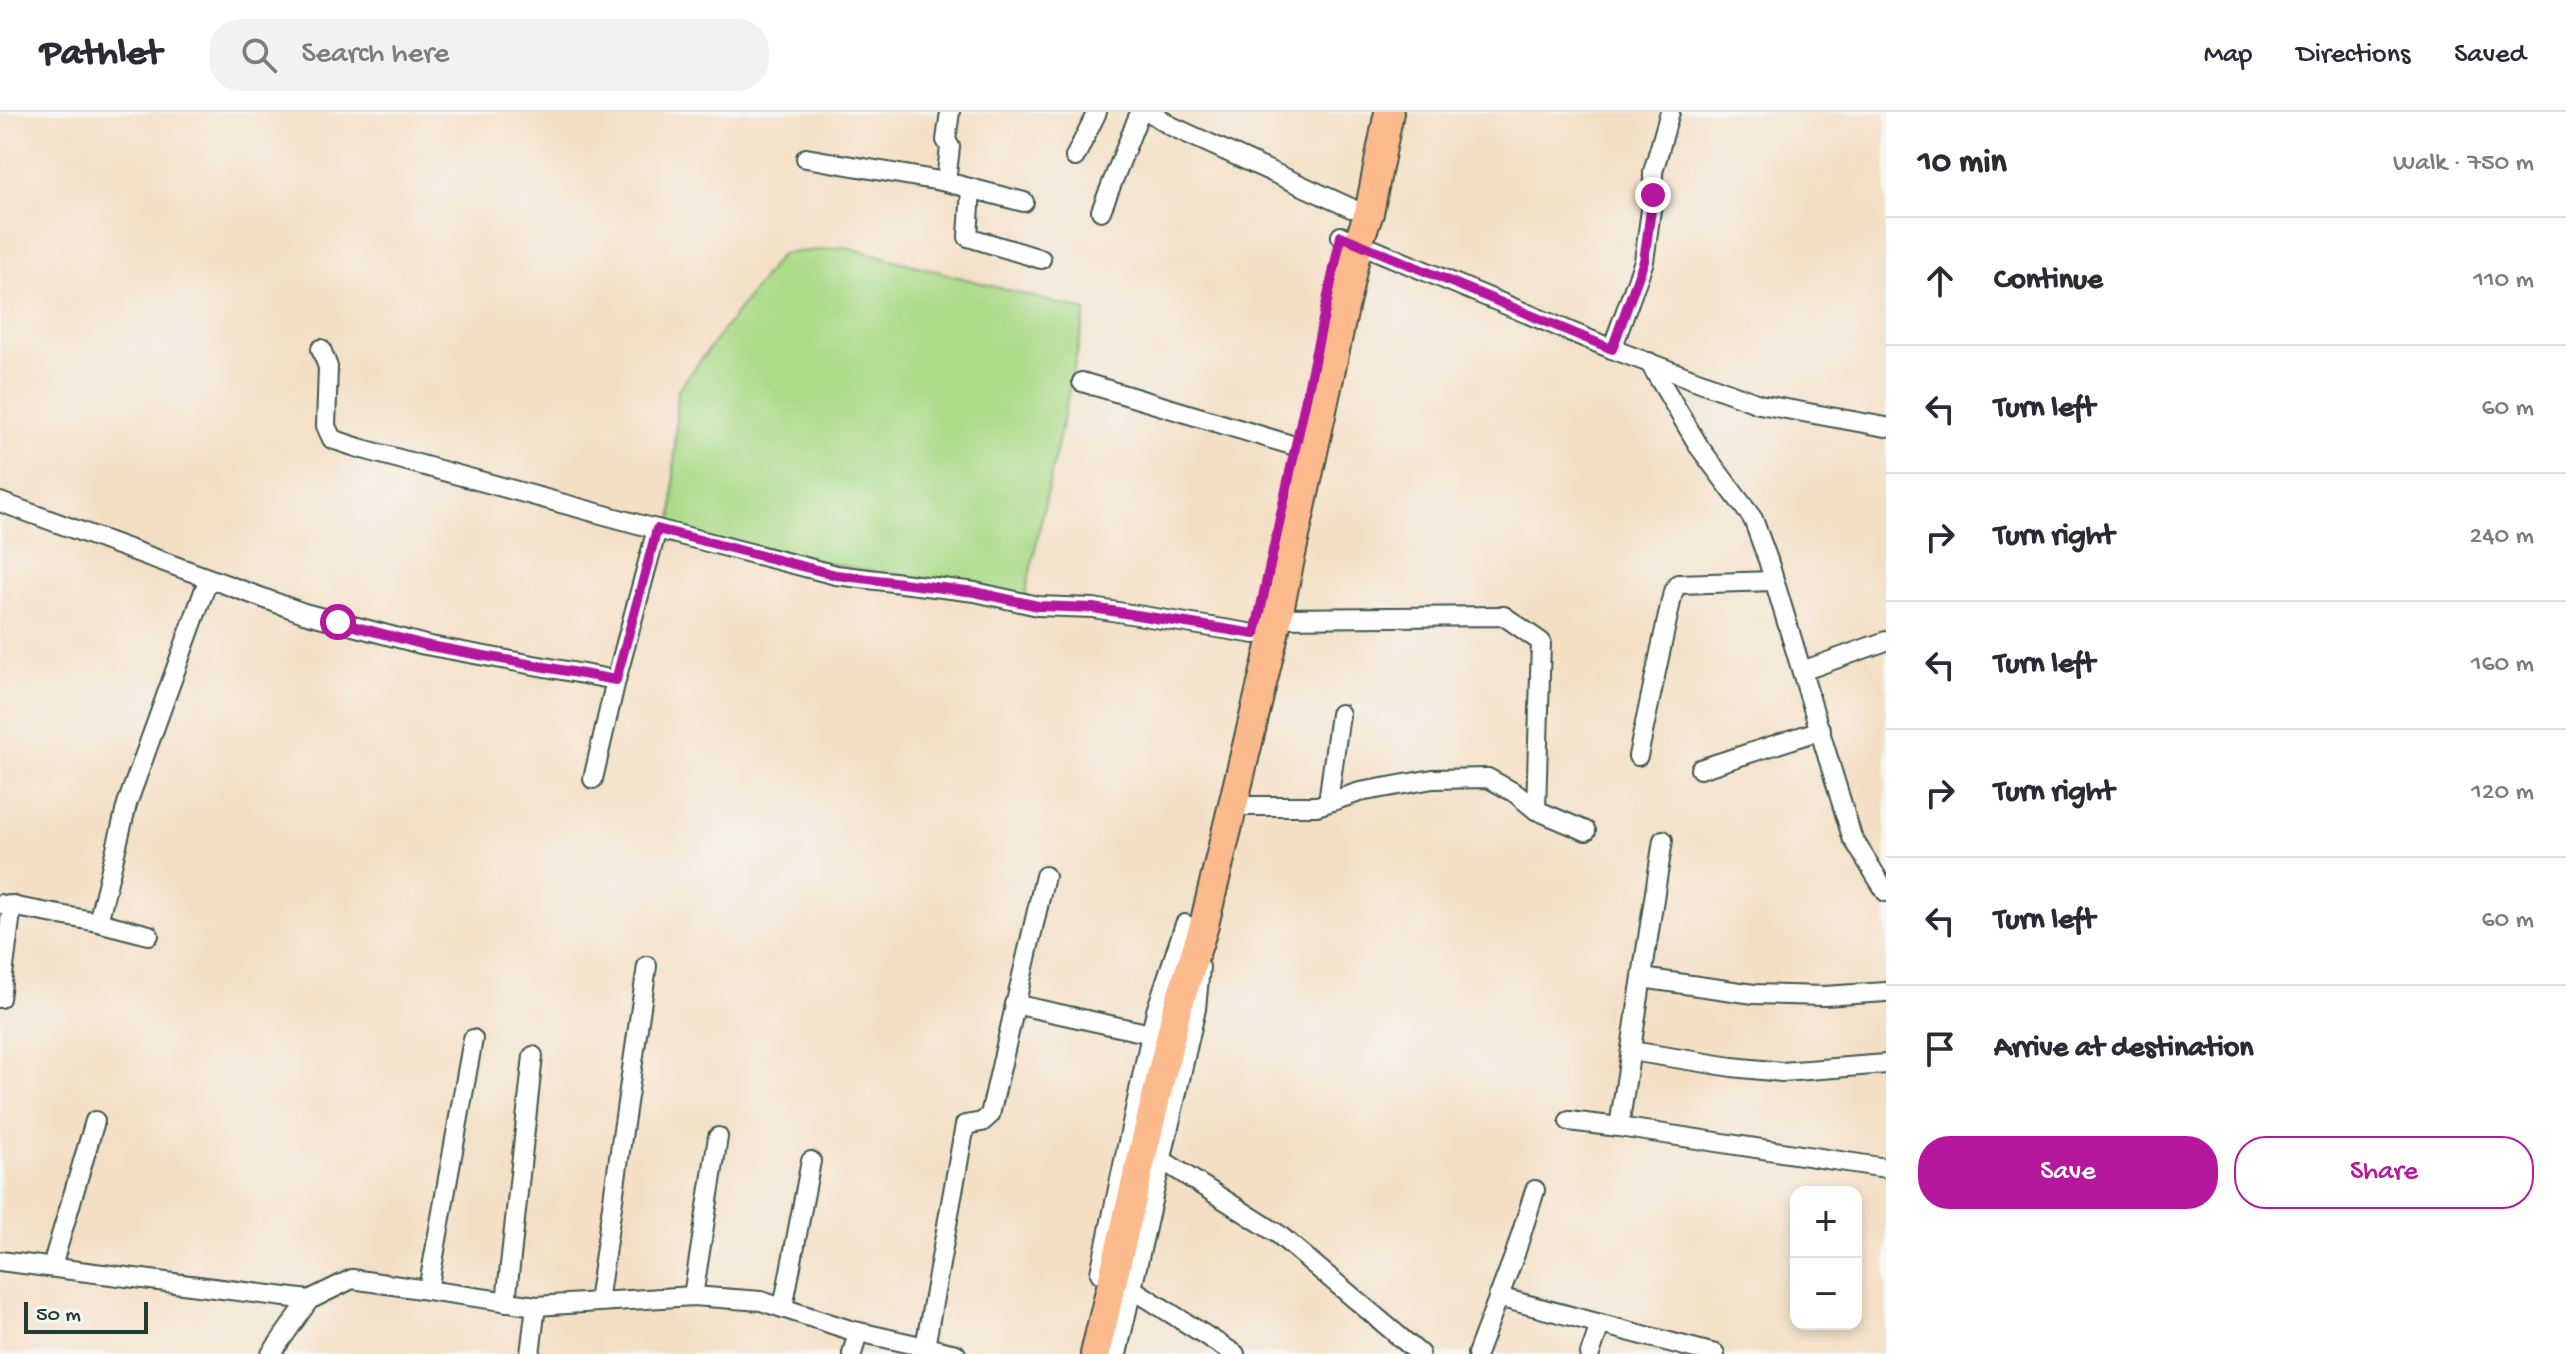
<!DOCTYPE html>
<html lang="en">
<head>
<meta charset="utf-8">
<style>
	body { margin:0; font-family:"Gochi Hand",sans-serif; background:#f2f2f3; color:#2b2b33 }
	.controls { position:absolute; right:24px; bottom:24px; display:grid; overflow:hidden; border-radius:16px; box-shadow:0 4px 12px #0003 }
	.controls button { width:72px; height:72px; display:grid; place-items:center; padding:0; border:0; border-bottom:2px solid #e1e1e2; background:#fff; color:#2b2b33; font:40px sans-serif }
	.scale { position:absolute; left:24px; bottom:20px; width:124px; box-sizing:border-box; padding-left:8px; border:4px solid #1f3d34; border-top:0; font-size:22px; line-height:28px; white-space:nowrap; color:#1f3d34; -webkit-text-stroke:6px #f6f6f2; paint-order:stroke }
	.stop { position:absolute; width:24px; height:24px; margin:-18px; border:6px solid #b5179e; border-radius:50%; background:#fff }
	.stop.end { background:#b5179e; border-color:#fff; box-shadow:0 2px 8px #0008 }
	.list { margin:0; padding:0; list-style:none }
	h2 { display:flex; justify-content:space-between; align-items:center; height:104px; margin:0; padding:0 32px; font-size:34px }
	h2 small { font-size:26px; font-weight:400; color:#7c7c81 }
	.list li { display:grid; grid-template-columns:52px 1fr auto; gap:24px; align-items:center; box-sizing:border-box; height:128px; padding:0 32px; border-top:2px solid #e1e1e2 }
	.list b { display:block; font-size:30px; white-space:nowrap }
	.list em { font-size:26px; font-style:normal; color:#7c7c81 }
	.actions { display:flex; gap:16px; padding:24px 32px }
	.actions a { flex:1; padding:18px 0; border:2px solid #b5179e; border-radius:32px; text-align:center; font-size:28px; color:#b5179e }
	.actions .main { background:#b5179e; color:#fff }
	.icon { flex:none; width:44px; height:44px; fill:none; stroke:currentColor; stroke-width:2; stroke-linecap:round; stroke-linejoin:round }
	.map { position:relative; flex:none; width:1886px; height:1242px; overflow:hidden }
	header { display:flex; align-items:center; gap:48px; box-sizing:border-box; height:112px; padding:0 40px; background:#fff; border-bottom:2px solid #e1e1e2 }
	header strong { font-size:38px }
	nav { display:flex; gap:44px; margin-inline-start:auto; font-size:28px }
	.search { width:560px; height:72px; background:#f2f2f3; display:flex; align-items:center; gap:20px; box-sizing:border-box; padding:0 28px; border-radius:32px; color:#7c7c81; font-size:30px }
	main { display:flex }
	aside { flex:1; background:#fff }
	.map>svg:first-child { display:block }
	.green { fill:#abda88; stroke:#658c5e; stroke-width:2 }
	.lines { fill:none; stroke-linecap:round; stroke-linejoin:round }
	.minor-casing { stroke:#3f554a; stroke-width:22 }
	.primary-casing { stroke:#3f554a; stroke-width:32 }
	.minor { stroke:#fff; stroke-width:18 }
	.primary { stroke:#fcba8d; stroke-width:28 }
	.route { stroke:#b5179e; stroke-width:10 }
</style>
</head>
<body>
<header>
<strong>Pathlet</strong>
<div class="search"><svg class="icon" aria-label="search" viewBox="0 0 24 24"><circle cx="10" cy="10" r="6"/><path d="M15 15l6 6"/></svg>Search here</div>
<nav><a>Map</a><a>Directions</a><a>Saved</a></nav>
</header>
<main>
<div class="map">
<svg width="1886" height="1242" viewBox="0 0 1886 1242">
	<rect width="100%" height="100%" fill="#f6f6f2"/>
	<filter id="ink" filterUnits="userSpaceOnUse"><feTurbulence type="fractalNoise" baseFrequency=".0125" numOctaves="2"/><feDisplacementMap in="SourceGraphic" scale="16" xChannelSelector="R" yChannelSelector="G"/><feConvolveMatrix kernelMatrix="1 2 1 2 8 2 1 2 1" color-interpolation-filters="sRGB"/></filter>
	<filter id="wash" filterUnits="userSpaceOnUse"><feTurbulence type="fractalNoise" baseFrequency=".006" numOctaves="4" result="noise"/><feDisplacementMap in="SourceGraphic" scale="32" xChannelSelector="R" yChannelSelector="G"/><feGaussianBlur stdDeviation="1.8" result="paint"/><feColorMatrix in="noise" values="0 0 0 0 0 0 0 0 0 0 0 0 0 0 0 0 0 1.4 0 .05"/><feComposite in="paint" operator="in"/></filter>
	<g filter="url(#wash)">
		<rect width="100%" height="100%" fill="#f4dfc5"/>
		<path class="green" d="M846,135L1086,199L1024,489L672,421L677,279L781,142Z"/>
	</g>
	<g filter="url(#ink)">
		<g class="lines">
			<g class="minor-casing">
				<g id="minor">
					<path d="M1149,0L1171,14L1351,96"/>
					<path d="M1075,45L1097,0"/>
					<path d="M806,46L946,70L1024,90"/>
					<path d="M946,70L950,35L946,28L950,0"/>
					<path d="M971,77L968,125L1041,147"/>
					<path d="M1101,99L1140,0"/>
					<path d="M1341,124L1612,237L1759,292L1886,315"/>
					<path d="M321,237L328,255L326,314L332,327L359,336L645,414L836,463L975,480L1038,494L1093,496L1255,522"/>
					<path d="M1612,237L1644,149L1653,83V60L1670,0"/>
					<path d="M1649,250L1700,336L1753,407L1768,448L1852,725L1886,780"/>
					<path d="M1082,270L1295,334"/>
					<path d="M0,390L304,501L425,533L616,568"/>
					<path d="M1277,506L1504,504L1541,530L1536,698"/>
					<path d="M1802,559L1886,529"/>
					<path d="M1638,644L1673,480L1678,472L1774,469"/>
					<path d="M1700,657L1821,618"/>
					<path d="M593,667L616,568L657,417"/>
					<path d="M1328,690L1340,602"/>
					<path d="M1232,694H1317L1360,680L1433,667L1488,666L1515,681L1536,698L1586,719"/>
					<path d="M1663,728L1619,1015L1886,1056"/>
					<path d="M0,792L98,810L149,823"/>
					<path d="M98,810L127,692L208,468"/>
					<path d="M1642,866L1754,882L1824,884L1886,880"/>
					<path d="M0,886L12,793"/>
					<path d="M1014,892L1151,922"/>
					<path d="M1631,939L1732,955L1782,960L1886,952"/>
					<path d="M1569,1009L1619,1015"/>
					<path d="M1162,1048L1278,1122L1420,1242"/>
					<path d="M0,1149L309,1188L352,1167L536,1194L693,1184L761,1189L850,1218L956,1242"/>
					<path d="M52,1154L95,1009"/>
					<path d="M1100,1161L1156,899L1185,812"/>
					<path d="M1131,1176L1235,1242"/>
					<path d="M428,1178L473,927"/>
					<path d="M693,1184L718,1025"/>
					<path d="M1498,1185L1715,1242"/>
					<path d="M506,1190L533,944"/>
					<path d="M598,1190L647,854"/>
					<path d="M783,1196L811,1049"/>
					<path d="M925,1235L965,1013L982,1010L990,1003L1045,764"/>
					<path d="M271,1242L309,1188"/>
					<path d="M530,1242L536,1194"/>
					<path d="M852,1242L858,1220"/>
					<path d="M1117,1242L1196,897L1200,855"/>
					<path d="M1477,1242L1515,1142L1535,1078"/>
					<path d="M1590,1242L1600,1213"/>
				</g>
			</g>
			<g class="primary-casing">
				<path id="primary" d="M1095,1242L1177,897L1203,817L1273,526L1358,131L1369,101L1389,0"/>
			</g>
			<use href="#minor" class="minor"/>
			<use href="#primary" class="primary"/>
		</g>
	</g>
	<g class="lines" filter="url(#ink)">
		<path class="route" d="M338,510L425,533L616,568L657,417L836,463L975,480L1038,494L1093,496L1255,522L1341,124L1612,237L1644,149L1653,83"/>
	</g>
</svg>
<div class="controls">
<button>+</button>
<button>−</button>
</div>
<div class="scale">50 m</div>
<div class="stop" style="left:338px;top:510px"></div>
<div class="stop end" style="left:1653px;top:83px"></div>
</div>
<aside>
<h2>10 min<small>Walk · 750 m</small></h2>
<ul class="list">
<li><svg class="icon" aria-label="ahead" viewBox="0 0 24 24"><path d="M12 20V5M6 11l6-6 6 6"/></svg><div><b>Continue</b></div><em>110 m</em></li>
<li><svg class="icon" aria-label="left" viewBox="0 0 24 24"><path d="M17 20v-9H6M10 6l-5 5 5 5"/></svg><div><b>Turn left</b></div><em>60 m</em></li>
<li><svg class="icon" aria-label="right" viewBox="0 0 24 24"><path d="M7 20v-9h11M14 6l5 5-5 5"/></svg><div><b>Turn right</b></div><em>240 m</em></li>
<li><svg class="icon" aria-label="left" viewBox="0 0 24 24"><path d="M17 20v-9H6M10 6l-5 5 5 5"/></svg><div><b>Turn left</b></div><em>160 m</em></li>
<li><svg class="icon" aria-label="right" viewBox="0 0 24 24"><path d="M7 20v-9h11M14 6l5 5-5 5"/></svg><div><b>Turn right</b></div><em>120 m</em></li>
<li><svg class="icon" aria-label="left" viewBox="0 0 24 24"><path d="M17 20v-9H6M10 6l-5 5 5 5"/></svg><div><b>Turn left</b></div><em>60 m</em></li>
<li><svg class="icon" aria-label="arrive" viewBox="0 0 24 24"><path d="M6 21V4h12l-3 4 3 4H6"/></svg><div><b>Arrive at destination</b></div></li>
</ul>
<div class="actions"><a class="main">Save</a><a>Share</a></div>
</aside>
</main>
</body>
</html>
